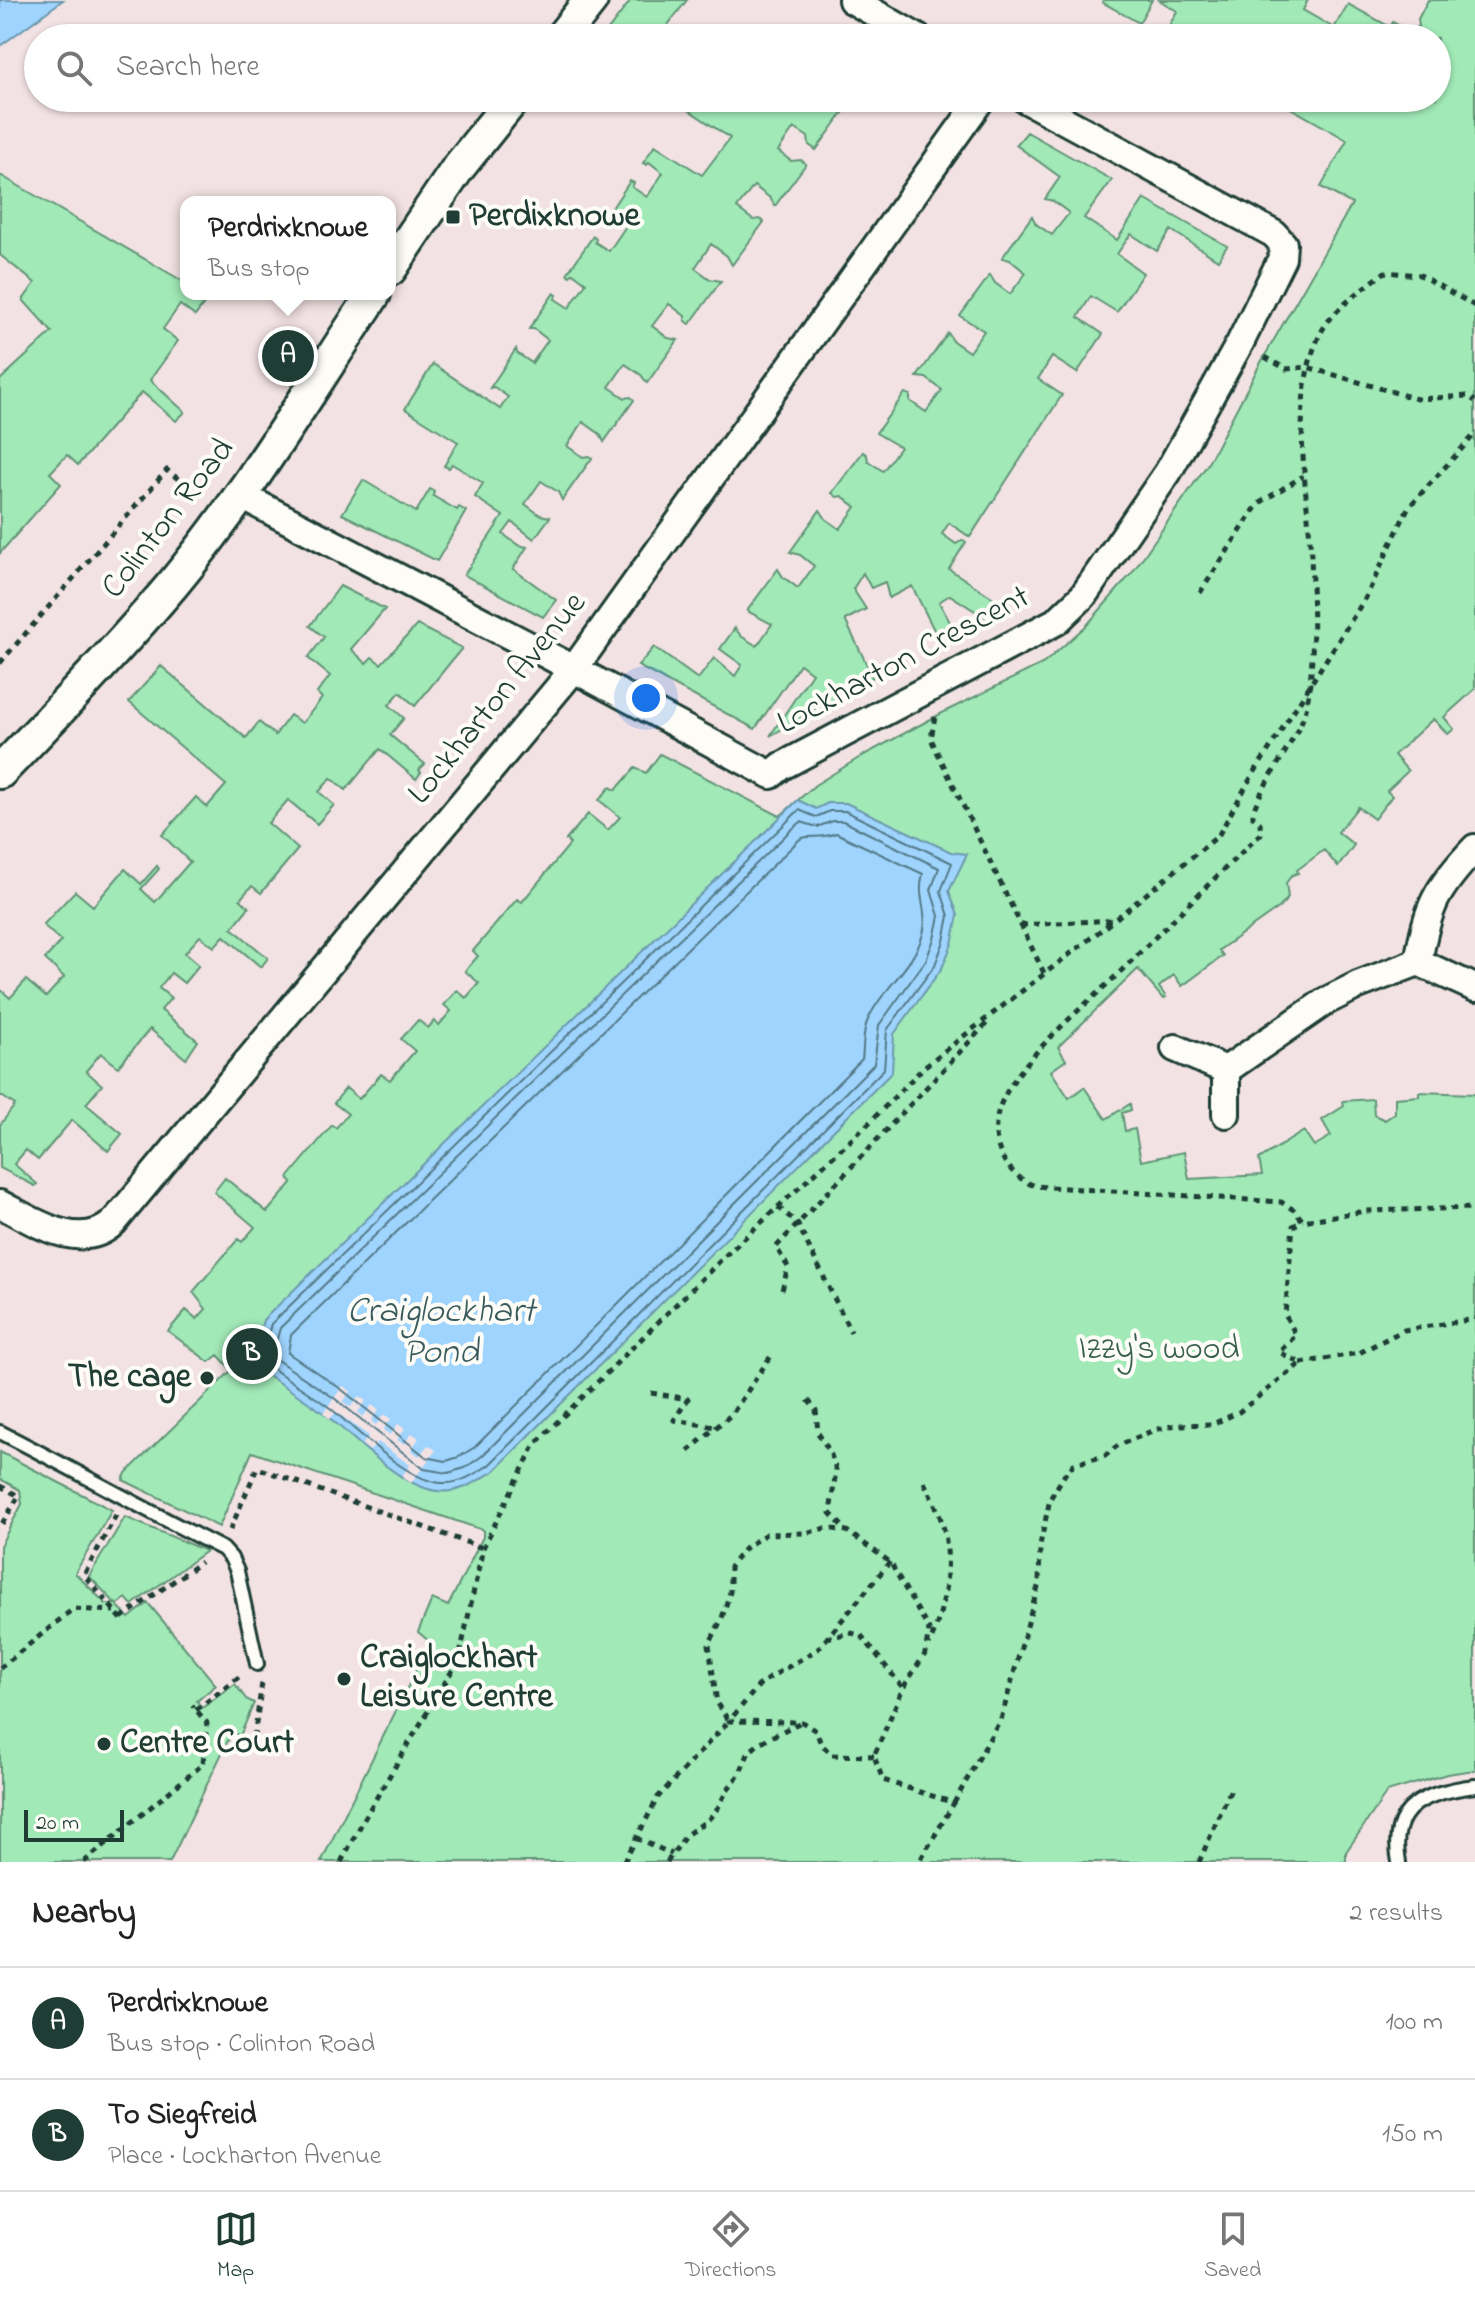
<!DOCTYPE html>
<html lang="en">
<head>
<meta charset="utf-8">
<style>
	body { margin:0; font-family:"Indie Flower",sans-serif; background:#f6f6f6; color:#222 }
	.scale { position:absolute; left:24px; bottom:20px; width:100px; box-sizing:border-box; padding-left:8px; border:4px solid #1f3d34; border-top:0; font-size:22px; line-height:28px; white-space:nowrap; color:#1f3d34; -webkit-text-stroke:6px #fdfcf7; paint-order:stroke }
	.you { position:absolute; left:646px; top:698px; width:28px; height:28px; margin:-20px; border:6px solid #fff; border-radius:50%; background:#1a73e8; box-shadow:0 0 0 12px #1a73e833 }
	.badge { display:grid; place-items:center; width:52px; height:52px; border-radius:50%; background:#1f3d34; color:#fff; font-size:26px; font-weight:700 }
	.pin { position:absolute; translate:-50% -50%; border:4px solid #fff; box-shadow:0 2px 8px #0006 }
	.popup { position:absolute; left:180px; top:196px; width:216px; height:104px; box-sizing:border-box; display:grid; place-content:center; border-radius:16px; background:#fff; filter:drop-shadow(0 2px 6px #0005); font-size:26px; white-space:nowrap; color:#767676 }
	.popup b { font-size:30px; color:#222 }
	.popup::after { content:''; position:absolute; left:50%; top:100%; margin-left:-16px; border:16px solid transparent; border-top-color:#fff }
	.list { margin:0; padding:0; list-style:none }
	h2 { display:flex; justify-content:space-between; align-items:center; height:104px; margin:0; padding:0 32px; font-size:34px }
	h2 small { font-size:26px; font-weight:400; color:#767676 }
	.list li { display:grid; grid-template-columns:52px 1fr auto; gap:24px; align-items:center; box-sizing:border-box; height:112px; padding:0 32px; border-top:2px solid #e0e0e0 }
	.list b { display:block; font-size:30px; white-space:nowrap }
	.list p { margin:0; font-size:26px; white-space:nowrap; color:#767676 }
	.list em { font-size:26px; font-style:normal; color:#767676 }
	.icon { flex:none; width:44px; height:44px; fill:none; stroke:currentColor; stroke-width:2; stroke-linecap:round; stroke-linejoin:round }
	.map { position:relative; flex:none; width:1475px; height:1862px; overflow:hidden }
	.search { position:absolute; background:#fff; box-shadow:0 2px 6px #0004; left:24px; right:24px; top:24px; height:88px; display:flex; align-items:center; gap:20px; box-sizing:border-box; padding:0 28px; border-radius:44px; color:#767676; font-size:30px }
	.sheet { height:328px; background:#fff }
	nav { display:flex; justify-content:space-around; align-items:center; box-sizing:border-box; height:112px; border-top:2px solid #e0e0e0; background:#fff; font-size:22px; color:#767676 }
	nav a { display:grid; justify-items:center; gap:4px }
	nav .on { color:#1f3d34 }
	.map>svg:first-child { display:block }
	.green { fill:#a1e9b7; stroke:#609376; stroke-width:2 }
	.water { fill:#9fd4fe; stroke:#6c98ad; stroke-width:2 }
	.pier { fill:#f3e2e4 }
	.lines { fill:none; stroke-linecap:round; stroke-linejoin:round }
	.shore { stroke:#527985; stroke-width:2 }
	.service-casing { stroke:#1f3d34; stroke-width:18 }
	.minor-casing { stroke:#1f3d34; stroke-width:32 }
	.tertiary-casing { stroke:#1f3d34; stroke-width:38 }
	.path { stroke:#1f3d34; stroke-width:5; stroke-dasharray:6 6; stroke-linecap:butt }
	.service { stroke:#fdfcf7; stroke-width:12 }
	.minor { stroke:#fdfcf7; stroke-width:26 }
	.tertiary { stroke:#fdfcf7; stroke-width:32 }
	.poi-dot { fill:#1f3d34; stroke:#fdfcf7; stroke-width:3 }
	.labels { text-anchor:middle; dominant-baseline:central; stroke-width:8; stroke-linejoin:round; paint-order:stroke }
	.poi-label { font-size:34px; font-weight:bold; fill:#1f3d34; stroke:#fdfcf7; text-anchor:start }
	.street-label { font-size:34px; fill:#1f3d34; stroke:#fdfcf7 }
	.park-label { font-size:34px; fill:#395f4e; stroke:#fdfcf7 }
	.water-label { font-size:36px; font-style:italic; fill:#395b5c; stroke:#fdfcf7 }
</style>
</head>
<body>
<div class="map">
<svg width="1475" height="1862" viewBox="0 0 1475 1862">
	<rect width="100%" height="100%" fill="#f3e2e4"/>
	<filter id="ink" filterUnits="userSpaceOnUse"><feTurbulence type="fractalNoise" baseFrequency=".0125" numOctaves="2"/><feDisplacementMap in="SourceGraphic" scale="16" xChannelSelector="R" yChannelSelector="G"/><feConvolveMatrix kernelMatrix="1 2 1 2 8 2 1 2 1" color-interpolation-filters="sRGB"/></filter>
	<g filter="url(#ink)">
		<g class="green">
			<path d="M631,0H687L661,34L665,38H602Z"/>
			<path d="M1103,0H1152L1139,23L1102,2Z"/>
			<path d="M1159,0H1308L1303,10L1334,28L1348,4L1390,27L1393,22L1411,32L1419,26L1418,19L1428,0H1475V689L1444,717L1454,729L1448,734L1433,719L1394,755L1408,771L1387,791L1392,796L1374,819L1358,807L1338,832L1354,845L1338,867L1324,850L1297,870L1298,873L1292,875L1286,883L1288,898L1280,907L1219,950L1223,956L1182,986L1174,975L1159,987L1166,997L1163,999L1138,969L1058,1047L1066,1060L1051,1071L1069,1098L1084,1087L1106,1119L1130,1104L1131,1110L1122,1113L1125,1131L1135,1129L1141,1161L1184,1152L1189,1179L1262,1175L1259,1159L1304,1131L1314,1146L1331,1136L1322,1120L1344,1106L1343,1101L1373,1099L1374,1115L1385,1120L1395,1113V1098L1419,1096V1092L1475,1094V1770L1447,1774L1387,1792L1346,1852V1862H321L430,1642L418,1632L432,1599L448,1606L483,1537V1530L252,1452L219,1527L123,1480L126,1473L232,1370L218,1355L209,1362L168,1331L186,1310L197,1319L206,1309L193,1292L238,1239L242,1242L255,1227L214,1192L225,1178L267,1212L292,1183L288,1178L292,1173L332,1125L336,1128L348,1114L334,1103L346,1088L359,1099L381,1074L390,1080L415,1051L401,1039L418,1020L428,1028L434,1021L439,1025L451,1011L444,1005L457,990L466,998L479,983L465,971L478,956L473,951L517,899L522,902L570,844L566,840L588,814L608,830L620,817L599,800L610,787L616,790L635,768L646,773L660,754L780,816L815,785L862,756L944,712L1044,663L1087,625L1132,573L1207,465L1260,364L1352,204L1321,187L1347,140L1273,98H1437V38H1226L1217,33L1214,38H1166L1163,37L1177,11Z"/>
			<path d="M671,98H829L848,106L816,150L809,145L808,137L794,128L778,151L791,161L801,160L806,164L775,206L770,198L754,186L737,208L753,220L760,219L764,222L732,265L727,256L711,244L695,268L710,279L721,281L690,324L685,321V316L669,304L652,326L668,338L678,340L647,383L641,375L625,364L609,387L625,398L631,397L634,400L604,442L600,434L583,422L567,446L583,457L590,456L592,458L562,500L558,492L541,481L525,504L540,515L550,517L534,539L512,522L503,534L518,545L527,547L513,569L556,600L543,617L464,575L503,516L475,497L483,483L452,464L449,468L444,466L458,442L405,409L433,364L500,409L508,397L494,387L490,388L516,349L517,353L532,363L548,340L534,329H529L554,293L557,295L555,299L569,308L586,283L573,273L570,276L567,274L593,236L596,239L595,242L609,251L626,226L612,216L609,219L606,217L630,181L634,183L632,187L647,197L663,173L649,162L647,165L643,163L655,145L702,175L730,138Z"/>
			<path d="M1027,132L1112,180L1084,218L1117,240L1144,199L1227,246L1218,260L1171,230L1157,251L1131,234L1117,254L1143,273L1117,312L1091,296L1078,317L1103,334L1077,373L1052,357L1038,379L1062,395L970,537L949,523L942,534L956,544L963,540L966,542L949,569L995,599L986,618L950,595L939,602L951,624L935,632L912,586L889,598L885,582L871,588L863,573L853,589L866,609L845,620L873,677L770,736L812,673L800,664L755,729L638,666L654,647L698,679L714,658L735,676L742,665L720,649L735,628L741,636L757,646L772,624L747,611L778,569L783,577L798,588L814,566L800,555L790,552L820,510L826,519L840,529L856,507L842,496L837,497L832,493L863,452L867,455L868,461L883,471L900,447L876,433L905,393L910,395V401L926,412L942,390L926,378L917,377L948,333L953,341L969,352L984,331L960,316L990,275L995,283L1010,294L1026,273L1010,260L1002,258L1032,216L1036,224L1052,235L1069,213L1053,201L1045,199L1060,177L1016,145Z"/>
			<path d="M0,175L186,283V294L210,296L195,316L180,305L163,329L178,341L150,380L185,412L176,421L142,392L78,465L67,455L50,473L61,484L0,553V380L52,332L23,300L35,283L0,255Z"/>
			<path d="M363,480L416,512L430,489L434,491L433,496L457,510L459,507L466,511L437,561L342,514Z"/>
			<path d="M340,586L385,609L351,649L366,663L372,657L381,664L417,625L462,648L415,706L400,692L389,705L404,718L390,735L425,764L419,770L421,772L416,779L380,749L346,790L331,778L319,792L334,805L317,824L288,800L268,823L298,849L261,893L252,886L240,899L249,907L232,928L268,958L261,967L224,936L214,947L200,936L185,953L199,965L184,983L171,973L159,988L171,998L161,1010L198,1041L186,1059L150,1029L118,1067L101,1053L86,1071L102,1085L86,1104L122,1134L108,1151L72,1120L38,1160L26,1150L14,1164L37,1184L35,1186L0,1168V1125L15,1105L0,1095V989L10,998L26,980L46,997L64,977L45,959L61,941L43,925L75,891L93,906L125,869L141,884L157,866L159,869L141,889L155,902L190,862L162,835L196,797L207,807L226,785L129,702L161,666L246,738L259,722L275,735L290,715L302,723L322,698L317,693L330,676L308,658L324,637L310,626Z"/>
			<path d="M0,1452L112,1510L75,1573L106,1604H116L89,1576L125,1517L206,1551L132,1605L126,1598L117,1605L129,1618L148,1603L216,1685L197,1701L202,1708L235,1684L246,1699L254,1703L240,1736L232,1732L170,1862H0V1546L22,1504L20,1490L0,1479Z"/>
		</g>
		<g class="water">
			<path d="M0,0H63L0,46Z"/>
			<path d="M798,800L816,809L828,803H846L951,852L967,854L949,891L958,915L952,944L942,968L894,1034L892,1072L494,1471C476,1482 459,1494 437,1491C399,1486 356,1439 326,1415C305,1399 282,1385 260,1370L257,1343L263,1320Z"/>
		</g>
		<path class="pier" d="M343,1386L351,1391L343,1402L351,1407L359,1396L366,1401L358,1412L363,1417L372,1405L379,1410L371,1421L376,1425L384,1414L391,1419L383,1430L390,1435L398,1424L405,1429L397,1440L404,1444L412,1433L419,1438L411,1450L419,1456L428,1445L436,1450L411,1483L402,1476L410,1465L378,1442L370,1451L362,1445L369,1436L336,1412L330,1419L323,1413Z"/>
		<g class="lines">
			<g class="shore">
				<path d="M799,810L816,817L830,811H845L952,863L941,891L949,916L944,941L935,965L887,1030L884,1069L489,1465C475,1474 460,1484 443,1483C409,1483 357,1430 330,1408C310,1393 288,1380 268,1365L265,1345L271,1324Z"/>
				<path d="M833,821H843L939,868L931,890L939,916L934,939L926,960L879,1025L874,1064L482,1456L465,1468L448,1473L424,1469L334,1398L277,1360L275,1346L280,1328L791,830L801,822L817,827Z"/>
				<path d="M836,833L923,874C916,896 929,913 923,934C913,969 880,990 867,1022C862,1034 864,1047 862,1059L475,1447L459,1457L446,1461L426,1457L341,1389L288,1353L291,1335L800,839C810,834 820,840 836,833Z"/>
			</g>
			<g class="service-casing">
				<g id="service">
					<path d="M0,1432C75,1470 147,1511 223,1549L231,1558L237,1571L257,1664"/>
					<path d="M1399,1862C1388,1805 1427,1792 1475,1786"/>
				</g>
			</g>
			<g class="minor-casing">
				<g id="minor">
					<path d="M852,0L918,38"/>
					<path d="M240,495L574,669L771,775L782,766L1057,621L1083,596L1168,472L1240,343L1282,258L1283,244L1274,234L1023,98"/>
					<path d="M1418,962C1428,906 1435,890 1475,848"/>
					<path d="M1175,1048L1226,1070L1326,1001L1358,985L1418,962L1475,988"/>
					<path d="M1226,1070V1114"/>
					<path d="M0,1204C33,1221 81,1254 114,1222L574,669L982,98"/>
				</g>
			</g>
			<g class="tertiary-casing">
				<g id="tertiary">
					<path d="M561,38L591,0"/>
					<path d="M390,269L458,168L514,98"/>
					<path d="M0,772C59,711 118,649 173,584C248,494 309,391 374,294"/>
				</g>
			</g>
			<g class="path">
				<path d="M1475,306L1420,275L1385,272C1366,287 1335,308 1323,329C1287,393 1308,488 1311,557C1313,600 1315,668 1306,709C1300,737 1251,798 1253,817L1260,823L1261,834C1212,880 1165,928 1117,975C1081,1009 1018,1060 1000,1106C988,1139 1002,1173 1035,1186L1281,1202L1294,1210L1303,1221L1365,1211L1475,1208"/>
				<path d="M1265,357L1286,369L1307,367L1417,399L1468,396L1475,401"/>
				<path d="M1200,593L1258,504L1303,476"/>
				<path d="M0,663L167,470L201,497"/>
				<path d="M935,717L931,739L1044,973"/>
				<path d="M1021,925L1114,920L1218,836L1249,781L1366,597L1408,508L1475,434"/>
				<path d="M778,1207L797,1223L851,1332"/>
				<path d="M782,1290L788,1267L776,1247L989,1021"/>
				<path d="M1301,1363L1359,1353L1404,1330L1475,1319"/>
				<path d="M651,1393L688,1399L674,1420L715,1427"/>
				<path d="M808,1400L816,1410L818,1433L830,1452L836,1470L830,1513L846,1530"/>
				<path d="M688,1451L732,1414L771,1356"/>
				<path d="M924,1482C932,1499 942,1516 945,1535C952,1570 943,1613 929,1645"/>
				<path d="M0,1486L19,1496L0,1527"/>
				<path d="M116,1515L84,1575L124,1622"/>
				<path d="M230,1530L257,1468L483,1548"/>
				<path d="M121,1618L201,1562"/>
				<path d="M826,1638L851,1633L861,1635L903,1688"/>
				<path d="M0,1668L73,1609L114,1611"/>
				<path d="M196,1710L240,1676"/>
				<path d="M254,1737L262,1683"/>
				<path d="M874,1756L832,1755L821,1744L816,1731L802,1722L729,1721L761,1683L818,1649L890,1562"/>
				<path d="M954,1803L1002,1716L1039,1583L1040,1545L1050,1499L1065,1474L1074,1464L1105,1456L1117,1446L1154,1430L1176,1425L1213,1424L1239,1412L1301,1363L1279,1352L1296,1335L1285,1315L1293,1226L1303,1221"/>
				<path d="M636,1838L672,1854"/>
				<path d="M84,1862L203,1764L207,1723L192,1705"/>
				<path d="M341,1862L368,1812L459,1659L483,1548L535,1444L727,1254L865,1127L925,1066L1114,920"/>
				<path d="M624,1862L658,1797L729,1721L717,1704L709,1645L722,1618L730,1592V1567L746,1547L766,1534L805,1533L826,1528L847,1531L890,1562L929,1630L925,1654L903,1688L874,1756L883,1780L954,1803L919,1862"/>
				<path d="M667,1862L686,1835L708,1820L718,1808L727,1790L739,1775L749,1752L761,1742L801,1722"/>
				<path d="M1199,1862L1231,1789"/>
			</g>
			<use href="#service" class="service"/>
			<use href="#minor" class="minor"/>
			<use href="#tertiary" class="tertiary"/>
		</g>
	</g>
	<g class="poi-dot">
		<rect x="445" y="209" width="16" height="16" rx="4"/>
		<circle cx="207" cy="1378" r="8"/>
		<circle cx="344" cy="1679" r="8"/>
		<circle cx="104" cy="1744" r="8"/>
	</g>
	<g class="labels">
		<g class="poi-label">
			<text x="469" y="217">Perdixknowe</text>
			<text x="191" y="1378" text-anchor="end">The cage</text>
			<text x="360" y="1659">Craiglockhart<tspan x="360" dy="39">Leisure Centre</tspan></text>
			<text x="120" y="1744">Centre Court</text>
		</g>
		<g class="street-label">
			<text transform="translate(169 519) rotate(-52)">Colinton Road</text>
			<text transform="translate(904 661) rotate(-28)">Lockharton Crescent</text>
			<text transform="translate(498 699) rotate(-51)">Lockharton Avenue</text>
		</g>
		<g class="park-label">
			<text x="1159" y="1350">Izzy's wood</text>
		</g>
		<g class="water-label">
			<text x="441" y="1312">Craiglockhart<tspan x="441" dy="41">Pond</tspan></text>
		</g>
	</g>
</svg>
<div class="scale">20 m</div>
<div class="you"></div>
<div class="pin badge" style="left:288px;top:356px">A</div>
<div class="popup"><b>Perdrixknowe</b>Bus stop</div>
<div class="pin badge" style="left:252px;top:1354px">B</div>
<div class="search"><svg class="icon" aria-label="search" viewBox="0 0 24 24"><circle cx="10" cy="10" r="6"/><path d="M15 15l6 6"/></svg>Search here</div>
</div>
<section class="sheet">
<h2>Nearby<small>2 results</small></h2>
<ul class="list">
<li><span class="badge">A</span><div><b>Perdrixknowe</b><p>Bus stop · Colinton Road</p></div><em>100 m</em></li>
<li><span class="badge">B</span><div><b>To Siegfreid</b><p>Place · Lockharton Avenue</p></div><em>150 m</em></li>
</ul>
</section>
<nav>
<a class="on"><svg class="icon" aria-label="map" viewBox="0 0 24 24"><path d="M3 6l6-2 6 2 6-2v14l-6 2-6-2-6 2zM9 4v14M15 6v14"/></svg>Map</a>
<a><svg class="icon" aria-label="directions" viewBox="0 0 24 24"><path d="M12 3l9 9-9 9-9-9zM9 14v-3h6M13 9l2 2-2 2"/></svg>Directions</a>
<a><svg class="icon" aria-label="saved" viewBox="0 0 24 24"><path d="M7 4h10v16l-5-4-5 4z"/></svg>Saved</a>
</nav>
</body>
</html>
